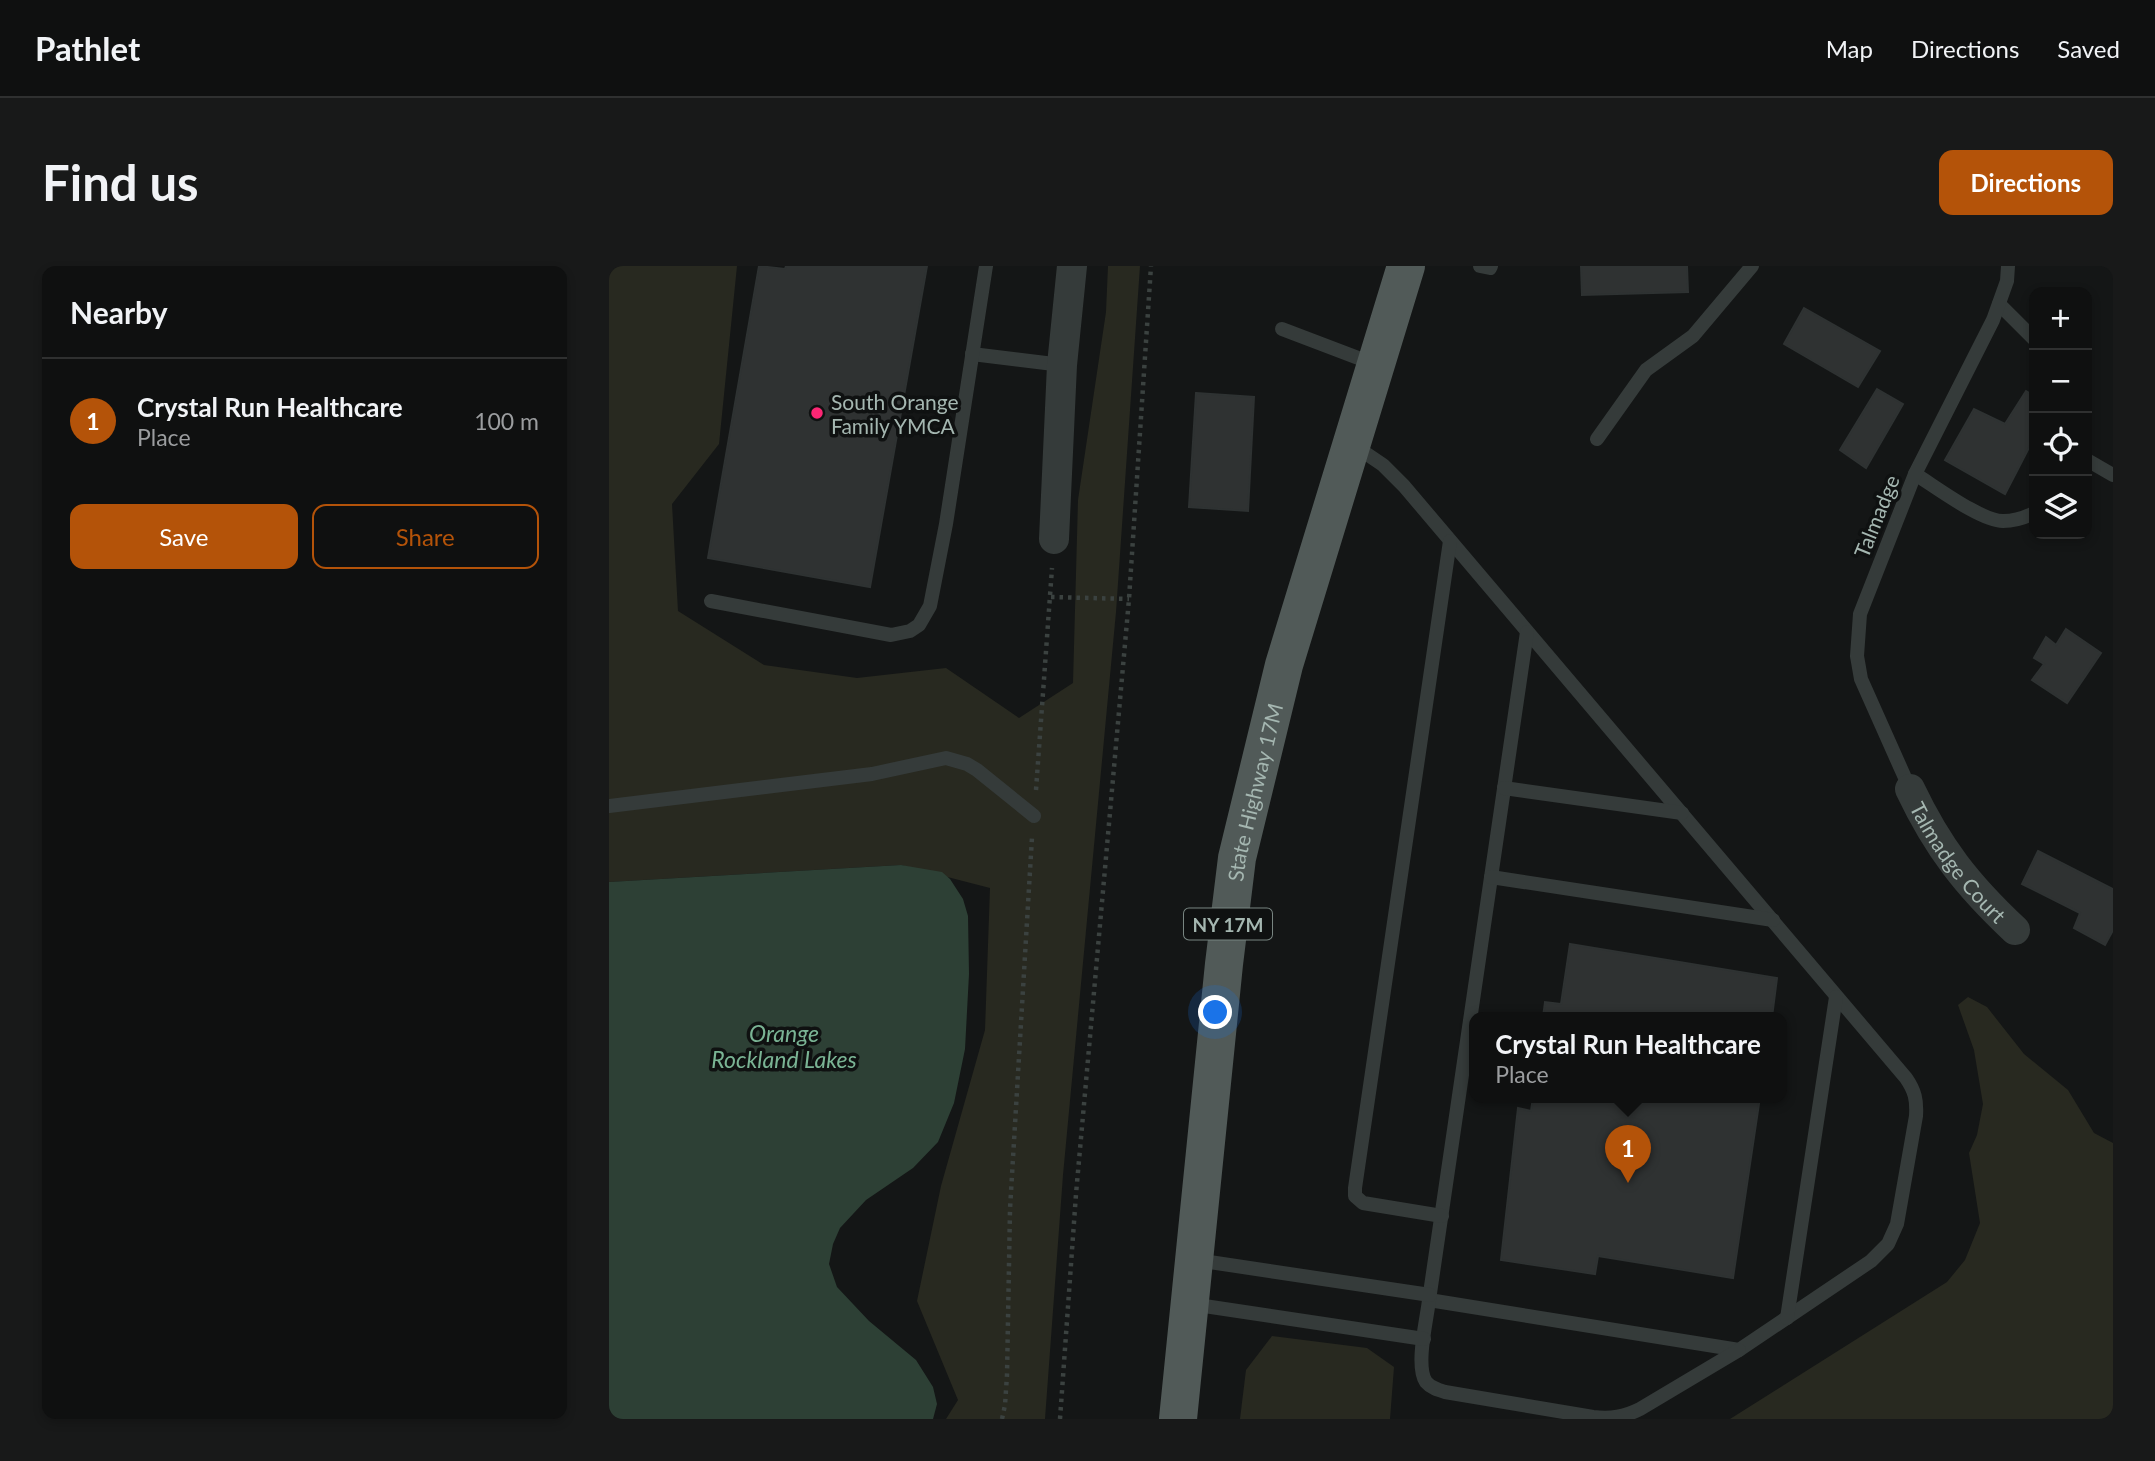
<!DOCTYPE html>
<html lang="en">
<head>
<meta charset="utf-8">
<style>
	body { margin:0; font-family:Lato,sans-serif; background:#181919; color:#f1f3f6 }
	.controls { position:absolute; right:21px; top:21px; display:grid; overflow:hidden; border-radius:14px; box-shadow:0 4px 10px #0003 }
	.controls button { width:63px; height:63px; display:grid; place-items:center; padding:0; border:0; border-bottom:2px solid #2f3030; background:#0f1010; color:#f1f3f6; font:35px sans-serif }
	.you { position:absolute; left:607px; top:747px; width:24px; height:24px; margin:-18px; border:5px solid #fff; border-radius:50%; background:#1a73e8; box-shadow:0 0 0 10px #1a73e833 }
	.badge { display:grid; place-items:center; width:46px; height:46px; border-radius:50%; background:#b45309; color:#fff; font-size:23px; font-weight:700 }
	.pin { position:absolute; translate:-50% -58px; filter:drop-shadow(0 2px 4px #0008) }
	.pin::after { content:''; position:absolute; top:37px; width:24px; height:21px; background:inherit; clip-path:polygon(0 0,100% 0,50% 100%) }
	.popup { position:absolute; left:860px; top:746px; width:318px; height:91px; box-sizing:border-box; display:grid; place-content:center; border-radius:14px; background:#0f1010; filter:drop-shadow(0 2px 5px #0005); font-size:23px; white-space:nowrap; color:#9b9d9f }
	.popup b { font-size:26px; color:#f1f3f6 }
	.popup::after { content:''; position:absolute; left:50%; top:100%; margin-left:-14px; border:14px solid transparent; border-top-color:#0f1010 }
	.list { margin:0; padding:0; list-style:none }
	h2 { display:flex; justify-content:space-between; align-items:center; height:91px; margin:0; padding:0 28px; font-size:30px }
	h2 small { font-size:23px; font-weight:400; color:#9b9d9f }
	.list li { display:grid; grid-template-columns:46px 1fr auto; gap:21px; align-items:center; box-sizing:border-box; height:126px; padding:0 28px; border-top:2px solid #2f3030 }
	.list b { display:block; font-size:26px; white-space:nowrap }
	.list p { margin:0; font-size:23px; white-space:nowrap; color:#9b9d9f }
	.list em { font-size:23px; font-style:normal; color:#9b9d9f }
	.actions { display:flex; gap:14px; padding:21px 28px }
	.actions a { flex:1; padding:16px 0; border:2px solid #b45309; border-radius:14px; text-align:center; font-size:24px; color:#b45309 }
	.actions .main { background:#b45309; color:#fff }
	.icon { flex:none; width:38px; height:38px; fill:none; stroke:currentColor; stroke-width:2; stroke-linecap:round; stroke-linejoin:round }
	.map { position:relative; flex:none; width:1504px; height:1153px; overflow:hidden; border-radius:14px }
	header { display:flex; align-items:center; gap:42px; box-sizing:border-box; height:98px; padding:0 35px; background:#0f1010; border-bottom:2px solid #2f3030 }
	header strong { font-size:33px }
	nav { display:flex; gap:38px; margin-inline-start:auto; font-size:24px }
	.intro { display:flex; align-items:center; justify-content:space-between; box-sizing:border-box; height:168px; padding:0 42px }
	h1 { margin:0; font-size:49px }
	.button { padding:18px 32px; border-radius:14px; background:#b45309; color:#fff; font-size:24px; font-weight:700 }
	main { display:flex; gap:42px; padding:0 42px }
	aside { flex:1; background:#0f1010; border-radius:14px; box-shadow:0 4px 10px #0003 }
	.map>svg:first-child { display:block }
	.green { fill:#282920 }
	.water { fill:#2d4035 }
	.building { fill:#2f3232; stroke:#2e3232; stroke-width:2 }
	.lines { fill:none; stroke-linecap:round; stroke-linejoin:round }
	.path { stroke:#3b4240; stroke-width:4.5; stroke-dasharray:3.5 5; stroke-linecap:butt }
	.service { stroke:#353b3a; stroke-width:14 }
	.minor { stroke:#353b3a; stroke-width:30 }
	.primary { stroke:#515a58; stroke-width:38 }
	.poi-dot { fill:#fc2674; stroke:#0f1111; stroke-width:2.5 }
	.labels { text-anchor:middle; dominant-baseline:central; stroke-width:7; stroke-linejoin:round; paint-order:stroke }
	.shield { fill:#0f1111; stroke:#788581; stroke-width:2 }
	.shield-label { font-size:19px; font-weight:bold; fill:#a5b7b1 }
	.poi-label { font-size:21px; fill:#a5b7b1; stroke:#0f1111; text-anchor:start }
	.street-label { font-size:21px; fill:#a5b7b1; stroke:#0f1111 }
	.water-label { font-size:23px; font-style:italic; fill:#7ab494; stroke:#0f1111 }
</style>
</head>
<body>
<header>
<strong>Pathlet</strong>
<nav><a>Map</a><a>Directions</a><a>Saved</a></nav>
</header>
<div class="intro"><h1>Find us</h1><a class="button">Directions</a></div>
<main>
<aside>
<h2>Nearby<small></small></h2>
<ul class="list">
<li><span class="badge">1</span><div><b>Crystal Run Healthcare</b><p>Place</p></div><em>100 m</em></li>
</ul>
<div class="actions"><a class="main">Save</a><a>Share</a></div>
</aside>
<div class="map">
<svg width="1504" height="1153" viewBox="0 0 1504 1153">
	<rect width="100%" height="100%" fill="#141616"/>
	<g class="green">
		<path d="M0,0H128L110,178L63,238L69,345L155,399L248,412L337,402L410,452L464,417L469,234L497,46L499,0H531L507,346L454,909L436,1153H337L349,1134L308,1035L332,920L376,764L381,622L292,599L0,616Z"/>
		<path d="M1359,731L1378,741L1415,788L1459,824L1485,867L1504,877V1153H1121L1338,1016L1356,994L1371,957L1360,887L1368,869L1374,838L1365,784L1349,739Z"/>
		<path d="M663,1070L758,1082L785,1101L781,1153H631L637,1104Z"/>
	</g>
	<path class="water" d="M292,599L333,606L341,613L354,633L359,650L360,708L356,783L345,837L329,876L304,902L257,934L231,962L224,978L220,998L228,1021L260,1055L307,1094L324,1121L328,1138L324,1153H0V616Z"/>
	<g class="building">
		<path d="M150,0L176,3L177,0H318L261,321L99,292Z"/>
		<path d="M972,0H1078L1079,26L973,29Z"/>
		<path d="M1195,42L1271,85L1249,121L1175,78Z"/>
		<path d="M1268,123L1294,138L1257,202L1231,184Z"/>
		<path d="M1417,125L1425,130V172L1396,228L1336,194L1365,143L1396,158Z"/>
		<path d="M587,127L645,131L639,245L580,241Z"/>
		<path d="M1457,363L1492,387L1458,437L1423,414L1435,398L1425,392L1437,371L1447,379Z"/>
		<path d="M1429,585L1504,623V664L1496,679L1465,662L1471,647L1413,618Z"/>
		<path d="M961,678L1168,712L1163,751H934L936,736L952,738Z"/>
		<path d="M924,831H1151L1124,1012L989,990L986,1008L892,994L909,842L922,845Z"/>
	</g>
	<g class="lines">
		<g class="path">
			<path d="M442,331L520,333"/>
			<path d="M427,524L443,302"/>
			<path d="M393,1153L396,1139L398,1109L401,943L423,571"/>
			<path d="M451,1153L467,928L520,333L542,0"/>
		</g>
		<g class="service">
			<path d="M871,0L881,2L882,0"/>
			<path d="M1390,38L1425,73"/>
			<path d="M673,63L765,98"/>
			<path d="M363,88L453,99"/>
			<path d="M988,173L1037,104L1084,70L1143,0"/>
			<path d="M746,180L774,199L795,220L1297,812C1306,825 1308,834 1307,850L1288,958L1279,978L1262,995L1130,1084L820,1034"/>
			<path d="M1478,194L1504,209"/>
			<path d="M1306,208C1327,221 1372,255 1394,255C1406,255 1415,252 1425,247"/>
			<path d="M102,335L282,369L301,365L310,359L321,340L337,258L377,0"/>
			<path d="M918,366L820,1034C818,1053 806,1100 817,1116C822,1122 829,1124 836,1126L984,1151C1002,1153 1015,1151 1031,1143L1130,1084"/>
			<path d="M895,522L1073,547"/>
			<path d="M1301,523L1252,413L1248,390L1251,348L1306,208L1384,54L1398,15L1399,0"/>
			<path d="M0,540L263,508L337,492L358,498L368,504L425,550"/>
			<path d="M882,611L1164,654"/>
			<path d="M833,950L754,937L746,930V922L841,275"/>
			<path d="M587,994L821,1029"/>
			<path d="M582,1038L815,1073"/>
			<path d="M1178,1052L1227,731"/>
		</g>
		<g class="minor">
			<path d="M445,273L453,99L463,0"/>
			<path id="s1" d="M1301,523C1329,582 1358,619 1406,664"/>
		</g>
		<path class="primary" id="s2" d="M569,1153L615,698L628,592L675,399L797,0"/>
	</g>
	<circle class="poi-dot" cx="208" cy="147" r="7"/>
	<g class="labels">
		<rect class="shield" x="575" y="642.5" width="88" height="31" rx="5"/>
		<g class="shield-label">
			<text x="619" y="658">NY 17M</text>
		</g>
		<g class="poi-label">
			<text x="222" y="135">South Orange<tspan x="222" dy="24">Family YMCA</tspan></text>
		</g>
		<g class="street-label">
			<text transform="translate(1267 250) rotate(-68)">Talmadge</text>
			<text stroke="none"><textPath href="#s2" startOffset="632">State Highway 17M</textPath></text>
			<text stroke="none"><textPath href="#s1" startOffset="88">Talmadge Court</textPath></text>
		</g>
		<g class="water-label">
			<text x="175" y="767">Orange<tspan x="175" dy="26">Rockland Lakes</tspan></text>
		</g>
	</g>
</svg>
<div class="controls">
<button>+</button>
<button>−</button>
<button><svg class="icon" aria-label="locate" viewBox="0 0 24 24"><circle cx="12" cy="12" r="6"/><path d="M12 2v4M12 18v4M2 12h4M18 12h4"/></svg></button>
<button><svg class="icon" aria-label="layers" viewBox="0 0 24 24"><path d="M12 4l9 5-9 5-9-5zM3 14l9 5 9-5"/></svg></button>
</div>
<div class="you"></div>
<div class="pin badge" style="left:1019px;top:917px">1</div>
<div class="popup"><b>Crystal Run Healthcare</b>Place</div>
</div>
</main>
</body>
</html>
